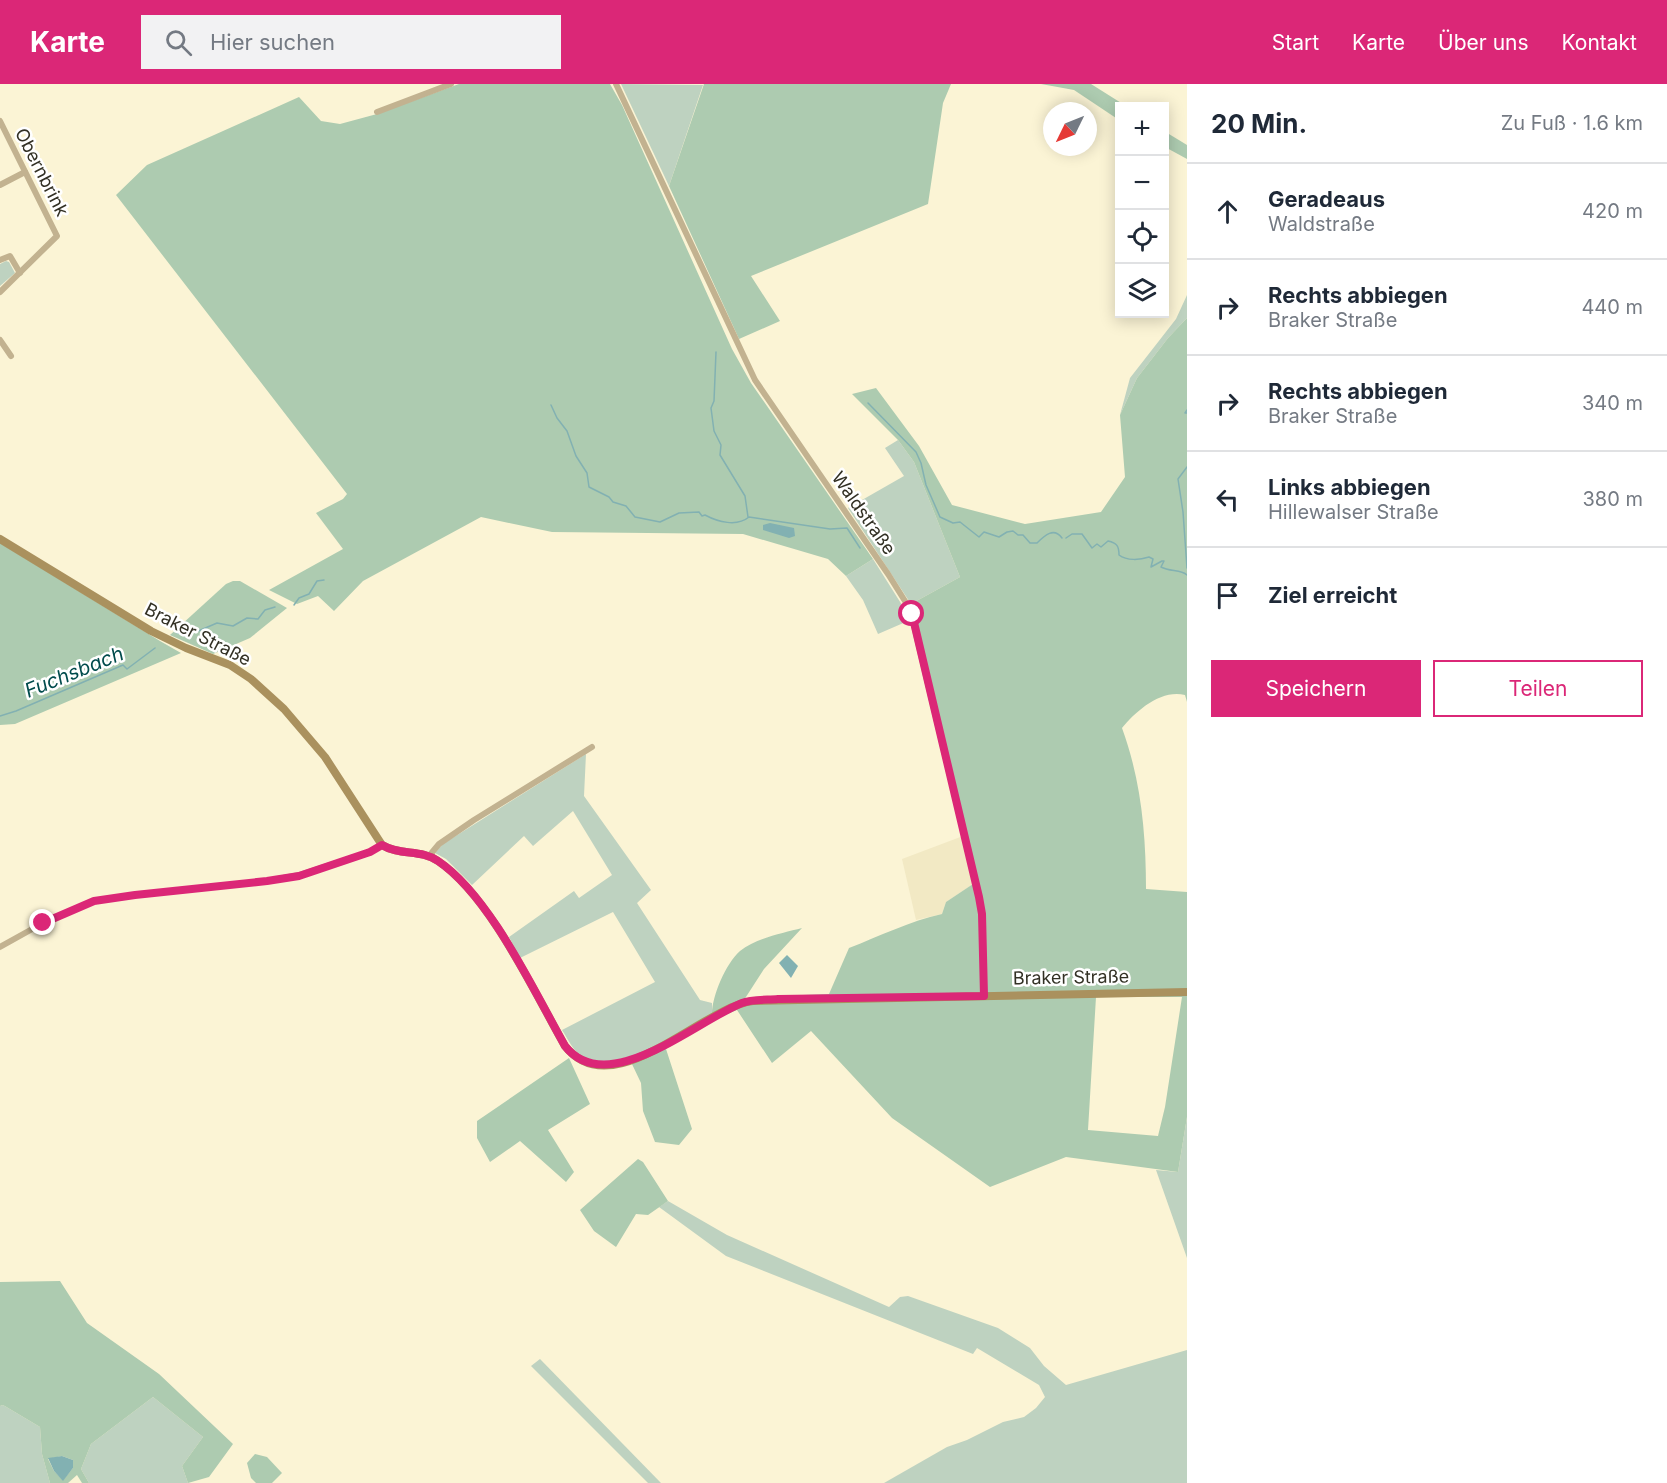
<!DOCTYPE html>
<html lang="de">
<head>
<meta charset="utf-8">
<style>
	body { margin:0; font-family:Inter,sans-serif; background:#f2f2f3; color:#1f2937 }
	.controls { position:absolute; right:18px; top:18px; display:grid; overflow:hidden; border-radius:0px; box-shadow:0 3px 15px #0003 }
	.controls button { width:54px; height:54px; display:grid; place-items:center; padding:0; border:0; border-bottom:2px solid #e0e1e3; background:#fff; color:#1f2937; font:30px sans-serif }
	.compass { position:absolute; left:1043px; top:18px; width:54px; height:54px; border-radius:50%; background:#fff; box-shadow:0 3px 15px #0003; rotate:227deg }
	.stop { position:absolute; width:18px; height:18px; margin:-14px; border:4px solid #db2777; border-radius:50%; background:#fff }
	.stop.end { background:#db2777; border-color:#fff; box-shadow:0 2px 6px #0008 }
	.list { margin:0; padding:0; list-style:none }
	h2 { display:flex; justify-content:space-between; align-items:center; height:78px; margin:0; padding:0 24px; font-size:26px }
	h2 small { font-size:20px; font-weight:400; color:#747a83 }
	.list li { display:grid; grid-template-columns:39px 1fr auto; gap:18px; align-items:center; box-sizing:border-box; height:96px; padding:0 24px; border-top:2px solid #e0e1e3 }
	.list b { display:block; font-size:22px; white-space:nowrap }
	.list p { margin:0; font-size:20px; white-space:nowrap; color:#747a83 }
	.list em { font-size:20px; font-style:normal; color:#747a83 }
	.actions { display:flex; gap:12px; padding:18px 24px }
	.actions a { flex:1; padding:14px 0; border:2px solid #db2777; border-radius:0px; text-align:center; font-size:21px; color:#db2777 }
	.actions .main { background:#db2777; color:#fff }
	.icon { flex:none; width:33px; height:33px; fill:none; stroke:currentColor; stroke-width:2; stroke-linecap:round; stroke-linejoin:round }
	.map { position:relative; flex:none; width:1187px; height:1399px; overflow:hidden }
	header { display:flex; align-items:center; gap:36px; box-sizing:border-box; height:84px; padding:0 30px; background:#db2777; color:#fff }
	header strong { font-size:28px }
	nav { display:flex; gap:33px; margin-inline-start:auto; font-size:21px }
	.search { width:420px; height:54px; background:#f2f2f3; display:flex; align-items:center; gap:15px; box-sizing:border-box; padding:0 21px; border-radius:0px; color:#747a83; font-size:22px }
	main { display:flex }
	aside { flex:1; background:#fff }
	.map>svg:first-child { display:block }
	.built { fill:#f2e9c4 }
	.green { fill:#bed2c0 }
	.forest { fill:#adcbb0; fill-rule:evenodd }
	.water { fill:#82b1b2 }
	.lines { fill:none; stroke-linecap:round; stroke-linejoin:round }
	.stream { stroke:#82b1b2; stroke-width:1.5 }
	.street { stroke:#c2b290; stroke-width:6 }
	.secondary { stroke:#aa915e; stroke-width:8 }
	.route { stroke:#db2777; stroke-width:8 }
	.labels { text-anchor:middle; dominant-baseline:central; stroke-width:5; stroke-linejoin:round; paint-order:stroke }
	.street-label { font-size:18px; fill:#323024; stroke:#fff }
	.water-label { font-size:20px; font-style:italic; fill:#004b4c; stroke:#fff }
</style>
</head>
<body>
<header>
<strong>Karte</strong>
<div class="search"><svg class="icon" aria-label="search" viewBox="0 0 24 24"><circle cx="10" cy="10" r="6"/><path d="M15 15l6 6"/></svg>Hier suchen</div>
<nav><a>Start</a><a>Karte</a><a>Über uns</a><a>Kontakt</a></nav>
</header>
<main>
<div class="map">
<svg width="1187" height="1399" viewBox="0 0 1187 1399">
	<rect width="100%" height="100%" fill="#fbf4d5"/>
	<path class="built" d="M963,752L973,800L946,818L942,830L916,836L902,775Z"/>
	<g class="green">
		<path d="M621,0L703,1L669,102Z"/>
		<path d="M6,177L9,178L15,189L0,202V180Z"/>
		<path d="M1187,211V234L1168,254L1137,294L1120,331L1130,294L1176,235Z"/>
		<path d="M898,356L914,378L960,493L911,520L848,424L904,392L885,364Z"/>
		<path d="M873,475L902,521L908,537L878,550L863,516L846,492Z"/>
		<path d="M586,670L584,712L651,806L637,819L700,916L712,919V930C681,947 620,990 584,974C574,969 568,955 562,946L655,898L613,828L520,874L509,853L574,807L579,814L612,791L573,727L533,762L524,752L472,801L446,775L435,769L443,760Z"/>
		<path d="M1187,1033V1174L1156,1086L1178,1088Z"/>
		<path d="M668,1117L727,1151L889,1223L900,1213L908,1212L998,1244L1030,1264L1044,1282L1066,1301L1187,1266V1399H884L947,1363L967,1356L1003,1338L1024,1333L1036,1324L1045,1313L1039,1301L977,1264L973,1270L726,1172L659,1123Z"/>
		<path d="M540,1275L661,1399H648L531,1282Z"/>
		<path d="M153,1313L203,1353L182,1382L188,1399H89L81,1385L91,1360Z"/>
		<path d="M3,1321L40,1343L42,1370L50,1399H0V1322Z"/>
	</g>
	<g class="forest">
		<path d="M459,0H610L622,21L732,265L751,299L873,475L846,492L828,475L743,450L552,448L481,433L363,497L334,527L318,512L297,520L269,506L343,465L316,429L343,415L347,410L116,111L147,81L299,13L321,37L340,40L377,30Z"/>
		<path d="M704,0H951L943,19L928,120L751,192L780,237L739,255L669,102Z"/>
		<path d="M1041,0H1091L1126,22H1120L1119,36L1074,6Z"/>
		<path d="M1164,47L1187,61V75L1165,63Z"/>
		<path d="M1187,234V618L1185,611C1161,605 1136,627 1122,644C1141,696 1146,749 1146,805L1187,808V1033L1178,1088L1066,1073L990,1103L892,1034L811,947L772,979L737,926L723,932L712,930C712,912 726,879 740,867C756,854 783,849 802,844L764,885L744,916L778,912L829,910L849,864C880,852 910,837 942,830L946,818L976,798L957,711L911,520L960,493L914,378L898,356L852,310L876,304L919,362L952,421L1025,440L1101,428L1125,393L1120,331L1137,294L1168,254ZM1096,913H1182L1165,1023L1158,1052L1088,1046Z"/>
		<path d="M0,459L160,557L181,569L15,640L0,641Z"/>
		<path d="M233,497H240L287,524L250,554L213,570L170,551L226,500Z"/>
		<path d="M666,965L692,1045L679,1061L655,1058L643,1027L641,999L631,978Z"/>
		<path d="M569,974L590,1020L548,1046L574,1088L566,1098L520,1057L490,1078L477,1054V1037Z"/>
		<path d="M638,1075L643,1078L668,1117L648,1131L636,1130L616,1163L594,1147L580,1126Z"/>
		<path d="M60,1197L87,1239L159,1290L233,1360L209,1393L188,1399L182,1382L203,1353L153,1313L91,1360L81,1385L89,1399H82L77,1391L68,1399H50L42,1370L40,1343L3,1321L0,1322V1198ZM62,1372L73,1376V1384L63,1396L54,1387L48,1375Z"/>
		<path d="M255,1370L267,1373L282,1389L272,1399H256L251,1394L247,1379Z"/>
	</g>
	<g class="water">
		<path d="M770,439L794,444L795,452L789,454L763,446V441Z"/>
		<path d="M787,871L798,882L791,894L779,879Z"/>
		<path d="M62,1372L73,1376V1384L63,1397L54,1387L48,1374Z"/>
	</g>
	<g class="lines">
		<g class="stream">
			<path d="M716,268L714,317L711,324L714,347L721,361L720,371L745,412L748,433"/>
			<path d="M868,319L916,368L921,379L926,401L940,433L953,439L960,438L979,453L984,448L999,453L1007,448L1013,447L1018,451H1023L1030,459H1037C1045,451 1054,443 1062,454"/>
			<path d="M551,321L557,334L567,347L576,372L587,389L589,403L609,413L613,418L626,422L635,433L660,438L679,429L699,428L702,432L705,431C718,438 737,443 749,433L830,445L847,444L860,464"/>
			<path d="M1187,326L1185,329H1187"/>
			<path d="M1187,383L1178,395L1183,428L1187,484"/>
			<path d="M1066,454L1072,450H1082L1092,464L1097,460L1101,463L1108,457C1117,459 1119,462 1119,471C1127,477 1140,476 1149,473L1153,475L1151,483L1162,477H1164L1161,483C1170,488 1181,485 1187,491"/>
			<path d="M294,521L299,514L309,510L317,497L324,496"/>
			<path d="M177,549L196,548L217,539L233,542L247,534L258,535L265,526L275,523"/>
			<path d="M0,632L16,627L123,581L127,585L155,564"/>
		</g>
		<g class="street">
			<path d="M616,0L755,296L888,490L910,525L979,813L982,830L984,911"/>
			<path d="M377,28L451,0"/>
			<path d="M0,37L57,152L0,208"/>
			<path d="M0,101L25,88"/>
			<path d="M0,176L10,172L20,189"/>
			<path d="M0,256L11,272"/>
			<path d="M429,772L439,760L474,736L592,663"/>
			<path d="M0,863L43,839L94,817L135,811L267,797L299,791L370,768L382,761"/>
		</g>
		<path class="secondary" d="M0,455L151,547L186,564L230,581L251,595L284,625L325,673L382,761C400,772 421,765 438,777C490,812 534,908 565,962C613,1023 701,923 753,917L1187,908"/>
	</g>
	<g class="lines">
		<path class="route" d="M43,839L94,817L135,811L267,797L299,792L370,768L382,761C400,772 421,765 438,777C490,812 534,907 565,962C607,1016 696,937 742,919C752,915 766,916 778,915L984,912L982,830L979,813L912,530"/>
	</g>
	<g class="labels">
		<g class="street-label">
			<text transform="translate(42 88) rotate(63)">Obernbrink</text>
			<text transform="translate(864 429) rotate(55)">Waldstraße</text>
			<text transform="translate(198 550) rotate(27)">Braker Straße</text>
			<text transform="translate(1071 893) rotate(-1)">Braker Straße</text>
		</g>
		<g class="water-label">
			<text transform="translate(74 588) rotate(-22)">Fuchsbach</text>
		</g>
	</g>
</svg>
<div class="controls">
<button>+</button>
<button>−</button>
<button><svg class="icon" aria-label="locate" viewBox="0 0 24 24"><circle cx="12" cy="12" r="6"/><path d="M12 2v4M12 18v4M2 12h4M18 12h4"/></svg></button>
<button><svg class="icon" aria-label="layers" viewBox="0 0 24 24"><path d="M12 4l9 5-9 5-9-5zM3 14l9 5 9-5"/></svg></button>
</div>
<svg class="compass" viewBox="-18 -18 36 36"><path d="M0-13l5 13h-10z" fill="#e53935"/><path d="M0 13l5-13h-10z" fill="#747a83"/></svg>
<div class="stop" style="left:912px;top:530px"></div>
<div class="stop end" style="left:43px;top:839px"></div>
</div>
<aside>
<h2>20 Min.<small>Zu Fuß · 1.6 km</small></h2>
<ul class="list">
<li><svg class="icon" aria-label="ahead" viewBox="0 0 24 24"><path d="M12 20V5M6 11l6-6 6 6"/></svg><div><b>Geradeaus</b><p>Waldstraße</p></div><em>420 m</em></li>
<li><svg class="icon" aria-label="right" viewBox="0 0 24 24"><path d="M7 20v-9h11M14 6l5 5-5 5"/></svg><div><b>Rechts abbiegen</b><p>Braker Straße</p></div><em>440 m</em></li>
<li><svg class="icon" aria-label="right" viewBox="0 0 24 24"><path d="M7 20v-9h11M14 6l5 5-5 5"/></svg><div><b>Rechts abbiegen</b><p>Braker Straße</p></div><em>340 m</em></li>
<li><svg class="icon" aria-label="left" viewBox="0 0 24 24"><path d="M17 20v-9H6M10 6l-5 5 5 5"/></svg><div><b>Links abbiegen</b><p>Hillewalser Straße</p></div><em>380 m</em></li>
<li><svg class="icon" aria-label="arrive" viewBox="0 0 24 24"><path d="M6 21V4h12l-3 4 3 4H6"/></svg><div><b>Ziel erreicht</b></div></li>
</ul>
<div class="actions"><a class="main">Speichern</a><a>Teilen</a></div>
</aside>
</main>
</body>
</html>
